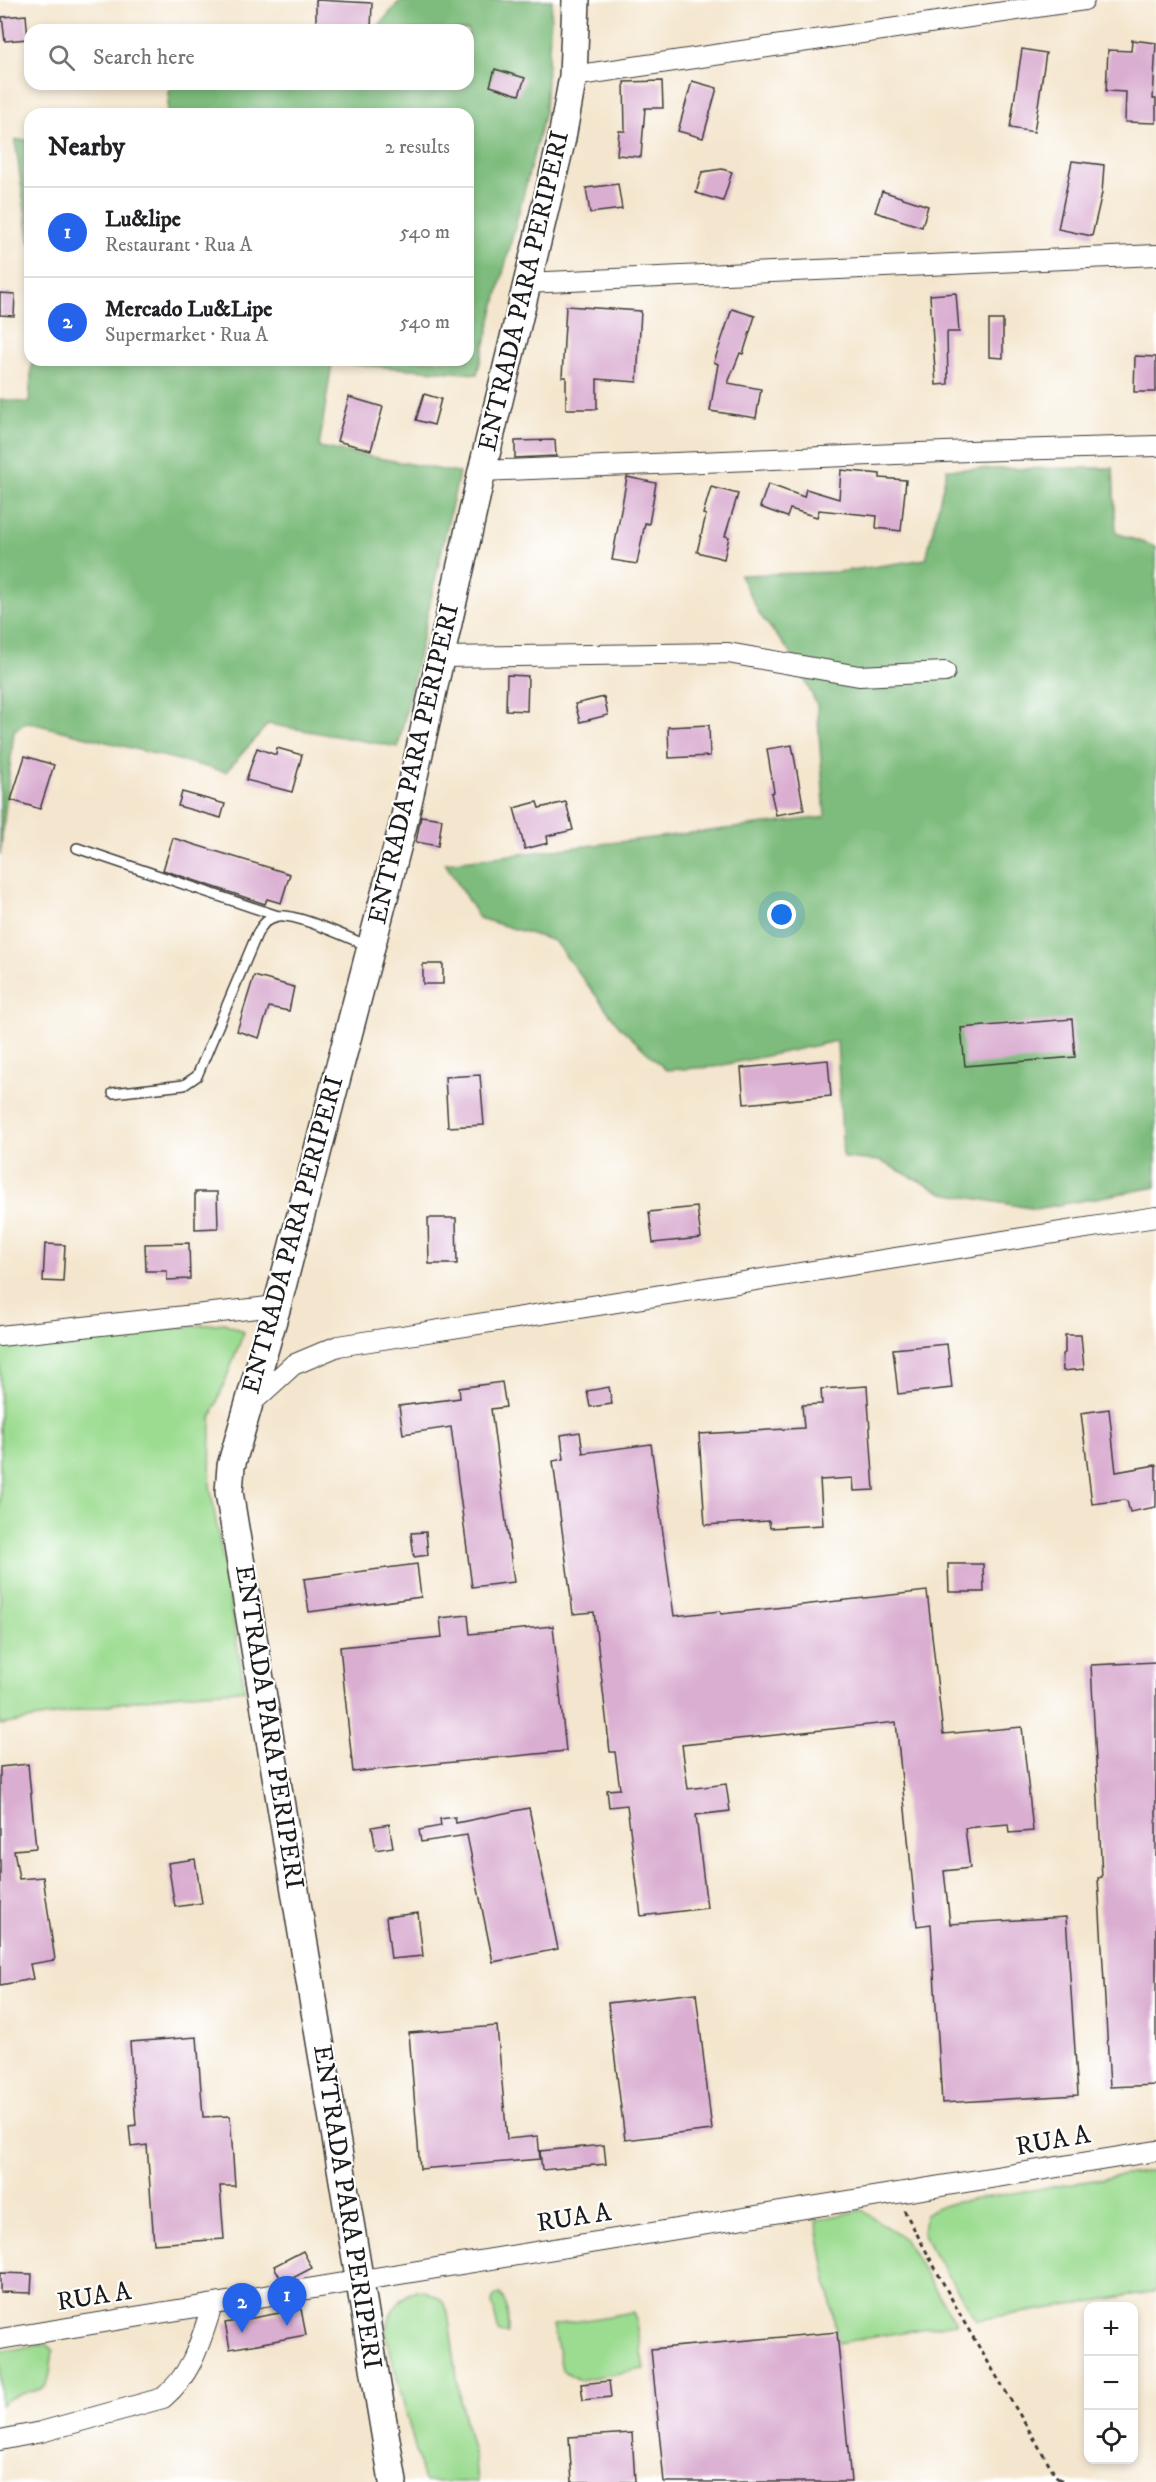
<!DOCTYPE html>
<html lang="en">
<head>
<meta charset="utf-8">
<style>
	body { margin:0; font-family:"IM FELL DW Pica",serif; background:#f2f2f2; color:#202124 }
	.controls { position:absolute; right:18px; bottom:18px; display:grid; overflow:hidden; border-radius:12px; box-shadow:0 3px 9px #0003 }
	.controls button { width:54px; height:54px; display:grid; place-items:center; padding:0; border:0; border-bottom:2px solid #e0e0e0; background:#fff; color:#202124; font:30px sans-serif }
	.you { position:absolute; left:782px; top:915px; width:21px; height:21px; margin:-15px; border:4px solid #fff; border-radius:50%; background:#1a73e8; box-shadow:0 0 0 9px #1a73e833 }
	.badge { display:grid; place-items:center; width:39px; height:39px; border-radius:50%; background:#2563eb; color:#fff; font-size:20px; font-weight:700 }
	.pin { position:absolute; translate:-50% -50px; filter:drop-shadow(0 2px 3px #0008) }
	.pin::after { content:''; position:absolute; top:32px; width:21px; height:18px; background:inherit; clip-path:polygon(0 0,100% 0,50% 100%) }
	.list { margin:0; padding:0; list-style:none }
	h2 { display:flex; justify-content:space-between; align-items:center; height:78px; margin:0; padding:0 24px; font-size:26px }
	h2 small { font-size:20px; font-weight:400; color:#757577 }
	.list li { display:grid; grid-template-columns:39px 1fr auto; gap:18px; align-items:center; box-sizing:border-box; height:90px; padding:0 24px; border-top:2px solid #e0e0e0 }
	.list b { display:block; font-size:22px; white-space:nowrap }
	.list p { margin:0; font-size:20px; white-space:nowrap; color:#757577 }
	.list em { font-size:20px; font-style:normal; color:#757577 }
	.icon { flex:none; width:33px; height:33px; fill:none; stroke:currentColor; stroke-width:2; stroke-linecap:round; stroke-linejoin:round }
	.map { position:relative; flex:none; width:1156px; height:2482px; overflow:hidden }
	.search { position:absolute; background:#fff; box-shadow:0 3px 9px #0003; left:24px; top:24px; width:450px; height:66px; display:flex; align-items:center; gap:15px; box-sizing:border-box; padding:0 21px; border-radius:18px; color:#757577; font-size:22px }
	.panel { position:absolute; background:#fff; box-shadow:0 3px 9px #0003; left:24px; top:108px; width:450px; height:258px; border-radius:18px }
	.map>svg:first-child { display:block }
	.green { fill:#9cdc91; stroke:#5c7c56; stroke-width:1.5 }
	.forest { fill:#7dbc7b; stroke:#4c6c4c; stroke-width:1.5 }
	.building { fill:#daaed1 }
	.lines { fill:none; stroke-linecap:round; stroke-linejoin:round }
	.service-casing { stroke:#3c3a37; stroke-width:12 }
	.minor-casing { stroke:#3c3a37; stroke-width:22 }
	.secondary-casing { stroke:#3c3a37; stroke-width:30 }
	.path { stroke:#3c3a37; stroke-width:3; stroke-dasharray:4.5 4.5; stroke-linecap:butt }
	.service { stroke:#fff; stroke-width:9 }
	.minor { stroke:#fff; stroke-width:20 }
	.secondary { stroke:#fff; stroke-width:27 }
	.labels { text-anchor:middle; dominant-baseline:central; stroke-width:4.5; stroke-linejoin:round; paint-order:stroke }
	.street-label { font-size:26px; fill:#1c1c1c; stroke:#fff }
</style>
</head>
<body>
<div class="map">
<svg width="1156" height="2482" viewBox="0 0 1156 2482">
	<rect width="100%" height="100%" fill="#fff"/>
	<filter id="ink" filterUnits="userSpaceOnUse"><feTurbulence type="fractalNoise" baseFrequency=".0167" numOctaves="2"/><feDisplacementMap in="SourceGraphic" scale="12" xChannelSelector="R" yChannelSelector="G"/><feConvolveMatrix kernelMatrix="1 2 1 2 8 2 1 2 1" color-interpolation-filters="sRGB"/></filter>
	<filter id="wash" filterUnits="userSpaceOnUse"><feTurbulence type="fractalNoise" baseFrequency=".008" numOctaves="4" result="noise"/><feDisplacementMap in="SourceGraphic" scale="24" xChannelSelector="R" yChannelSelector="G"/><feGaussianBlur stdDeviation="1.35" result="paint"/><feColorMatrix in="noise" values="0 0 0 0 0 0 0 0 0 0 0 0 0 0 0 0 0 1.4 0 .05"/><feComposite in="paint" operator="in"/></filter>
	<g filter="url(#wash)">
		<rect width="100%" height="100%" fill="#f4e6ce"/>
		<g class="green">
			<path d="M224,1323L244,1332L211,1418L210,1486L245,1690C162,1691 82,1711 0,1725V1345Z"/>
			<path d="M1156,2170V2291L977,2320L935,2256L923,2233L925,2216L935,2208L952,2203Z"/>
			<path d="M862,2210L904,2239L956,2323L838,2343L816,2220Z"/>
			<path d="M416,2290C432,2291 443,2297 448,2312L460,2400L475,2461L477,2482H424L386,2335C390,2311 394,2301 416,2290Z"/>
			<path d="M500,2294C507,2301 510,2324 507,2334L499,2333L492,2302L494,2296Z"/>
			<path d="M634,2312L644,2369L579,2380L562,2370L553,2325Z"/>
			<path d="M41,2344L48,2345L53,2351C51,2360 51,2376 47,2384C41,2394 13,2391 0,2405V2352Z"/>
		</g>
		<g class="forest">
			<path d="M421,0H552L545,111L477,374L332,363L319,447L459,473L398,747L268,724L226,772L27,722L14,731L0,855V399L29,403L32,360H468V114H167L170,84H468V30H375L399,2Z"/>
			<path d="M15,140H30V244Z"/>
			<path d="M1113,468L1116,533L1156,547V1187L1036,1209L943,1193L880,1161L843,1158L837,1041L714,1067L666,1070L620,1027L554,941L479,918L445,863L825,817L817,705L793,656L760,615L740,575L838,572L926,559L947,469Z"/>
		</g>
		<g id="blocks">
			<g class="building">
				<path d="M316,0L372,3L371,30H316Z"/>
				<path d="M26,15L28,39L5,41L2,17Z"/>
				<path d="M1132,40L1156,43L1153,99H1156V123L1125,122L1126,92L1106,91L1108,50L1131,51Z"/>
				<path d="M1022,49L1046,53L1034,132L1010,128Z"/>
				<path d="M495,69L525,78L519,95L490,86Z"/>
				<path d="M662,81L663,108H645L641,157L617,155L619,131H625L624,82Z"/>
				<path d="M692,81L717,88L703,138L678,131Z"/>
				<path d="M1072,161L1104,165L1102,193L1092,236L1058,229Z"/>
				<path d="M722,169L732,172L723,201L696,193L702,172Z"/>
				<path d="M618,184L622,209L590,213L586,188Z"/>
				<path d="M882,191L928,206L922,227L875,212Z"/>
				<path d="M0,293L15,294L14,316L0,315Z"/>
				<path d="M956,293L959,332H947L948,384L936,385L930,295Z"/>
				<path d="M566,306L641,311L637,382L597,379V409H566V377H562Z"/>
				<path d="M732,309L755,316L743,354L740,353L728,383L761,389L756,418L710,411L718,364L714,362Z"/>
				<path d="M989,320H1003V358L989,357Z"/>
				<path d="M1135,356L1156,357V392H1134Z"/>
				<path d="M424,394L441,399L434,425L416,420Z"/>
				<path d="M349,397L383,407L371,450L337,441Z"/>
				<path d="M555,440L556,456L515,458V441Z"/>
				<path d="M841,470L880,474V478L906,480L901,531L876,528L877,516L819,510L817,517L790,509L787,517L760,507L768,484L804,497L806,489L839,499Z"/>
				<path d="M627,477L656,483L649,524L645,523L637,564L612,560Z"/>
				<path d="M711,487L738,494L725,536L729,537L724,559L697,552L706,515L703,514Z"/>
				<path d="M507,675L528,676L527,711L506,710Z"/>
				<path d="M604,697L608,715L580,722L575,704Z"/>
				<path d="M709,725L710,756L669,758L668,727Z"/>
				<path d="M792,745L804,810L776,815L771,793L774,792L767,749Z"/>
				<path d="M257,748L276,755L277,748L302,755L292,792L246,780Z"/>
				<path d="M25,756L54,765L40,809L11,800Z"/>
				<path d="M182,792L225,804L221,818L178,806Z"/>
				<path d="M537,802L539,808L566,802L573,830L547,836L548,843L525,849L514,808Z"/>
				<path d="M421,816L442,819L438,846L416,842Z"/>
				<path d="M173,838L290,874L281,903L267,899L265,904L163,870Z"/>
				<rect x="423" y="964" width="20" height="20"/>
				<path d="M254,976L294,987L289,1011L269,1007L259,1038L237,1031Z"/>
				<path d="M1072,1019L1075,1057L965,1066L961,1028Z"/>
				<path d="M828,1060L831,1096L744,1104L741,1068Z"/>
				<path d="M480,1075L484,1125L448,1127L445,1077Z"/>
				<path d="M195,1192H217L218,1228L195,1229Z"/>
				<path d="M697,1207L701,1238L653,1243L649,1212Z"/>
				<path d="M428,1218H456L457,1264H429Z"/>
				<path d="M189,1243L190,1279L167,1280V1271H146L145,1244Z"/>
				<path d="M45,1244L65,1245L63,1282L43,1281Z"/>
				<path d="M1065,1335H1081L1084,1369L1063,1371L1062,1354L1065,1353Z"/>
				<path d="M947,1344L952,1388L898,1394L893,1349Z"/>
				<path d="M502,1382L506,1407L491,1409L514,1582L472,1587L451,1427L403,1434L399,1406L460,1398L459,1388Z"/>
				<path d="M867,1386L874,1490L854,1491L853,1478L820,1480L823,1525L770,1528L769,1521L705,1525L699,1434L804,1428L802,1405L822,1404L821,1389Z"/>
				<path d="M609,1387L612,1404L590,1407L587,1391Z"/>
				<path d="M1109,1409L1116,1472L1156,1465V1507L1130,1512L1127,1501L1124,1500L1092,1504L1081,1413Z"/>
				<path d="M580,1432L583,1453L651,1444L674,1616L720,1611L721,1614L927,1591L943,1734L1022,1727L1033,1831L1009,1833L1008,1824L965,1828L970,1868L944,1871L950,1924L1066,1917L1078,2095L942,2103L931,1924L917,1926L896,1722L682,1745L688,1789L726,1784L730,1811L696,1815L707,1908L641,1916L627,1805L609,1807L607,1790L620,1789L615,1752H610L594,1612L573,1614L553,1461L564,1459L561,1435Z"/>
				<path d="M426,1532L428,1555L414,1557L411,1533Z"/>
				<path d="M417,1564L421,1597L309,1612L304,1579Z"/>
				<path d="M948,1564H983L984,1592H949Z"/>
				<path d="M468,1615L470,1634L553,1626L566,1751L353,1772L340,1647L442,1637L440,1618Z"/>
				<path d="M1156,1662V2085L1110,2087L1098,1878L1102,1877L1091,1665Z"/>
				<path d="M28,1764L36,1848L14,1850L19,1879L43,1877L55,1960L30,1964L33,1979L0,1985V1767Z"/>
				<path d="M529,1808L558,1949L493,1962L467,1835L421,1842L419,1830L441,1826L440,1819L455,1817L456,1823Z"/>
				<path d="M389,1824L393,1847L376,1850L372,1827Z"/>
				<path d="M195,1859L202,1903L175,1907L168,1863Z"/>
				<path d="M418,1913L423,1956L391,1959L386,1917Z"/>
				<path d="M696,1993L712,2130L625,2140L608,2003Z"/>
				<path d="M497,2026L507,2139L538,2136L540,2159L420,2169L409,2033Z"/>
				<path d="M197,2037L203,2117L230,2116L235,2186H220L224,2239L154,2244L147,2145L131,2147L129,2126L136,2125L130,2042Z"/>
				<path d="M604,2145L606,2164L542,2170L540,2151Z"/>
				<path d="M303,2251L312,2268L289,2280L282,2281L274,2266Z"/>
				<path d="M0,2273L32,2274L31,2293L0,2292Z"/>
				<path d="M301,2309L306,2335L230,2349L225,2323Z"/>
				<path d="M837,2332L851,2482H664L651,2349Z"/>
				<path d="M609,2381L611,2397L583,2400L581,2384Z"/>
				<path d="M632,2433L635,2482H572L569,2437Z"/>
			</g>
		</g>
	</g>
	<g filter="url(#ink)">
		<use href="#blocks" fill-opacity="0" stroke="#3c3a37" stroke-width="1.5"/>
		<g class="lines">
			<g class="service-casing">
				<g id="service">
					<path d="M77,848L278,916"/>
					<path d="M113,1093L184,1085L197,1076L257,934C262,925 267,918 278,916C296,913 349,938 368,946"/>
				</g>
			</g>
			<g class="minor-casing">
				<g id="minor">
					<path d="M573,76L1084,0"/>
					<path d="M525,283L1156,255"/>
					<path d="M482,471L969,451L1156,446"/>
					<path d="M440,657L728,653L859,676L945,672"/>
					<path d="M0,1336L277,1306"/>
					<path d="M248,1406L293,1365L338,1346L1156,1217"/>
					<path d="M0,2339L1156,2151"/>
					<path d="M0,2440L41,2432L163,2398C193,2373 200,2342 212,2306"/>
				</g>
			</g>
			<g class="secondary-casing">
				<path id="secondary" d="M393,2482L229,1492L231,1466L277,1306L403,825L482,471L562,138L573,76L576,0"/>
			</g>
			<g class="path">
				<path d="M904,2210L964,2322L1060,2482"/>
				<path d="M1058,2478L1065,2482"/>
			</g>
			<use href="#service" class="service"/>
			<use href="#minor" class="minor"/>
			<use href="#secondary" class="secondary"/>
		</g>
	</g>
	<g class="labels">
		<g class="street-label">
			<text transform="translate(524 291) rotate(-77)">ENTRADA PARA PERIPERI</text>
			<text transform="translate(414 764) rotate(-77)">ENTRADA PARA PERIPERI</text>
			<text transform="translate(293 1235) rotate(-75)">ENTRADA PARA PERIPERI</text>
			<text transform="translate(269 1727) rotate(81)">ENTRADA PARA PERIPERI</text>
			<text transform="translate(1053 2141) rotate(-10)">RUA A</text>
			<text transform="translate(347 2207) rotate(81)">ENTRADA PARA PERIPERI</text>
			<text transform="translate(574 2218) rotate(-9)">RUA A</text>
			<text transform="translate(94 2297) rotate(-9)">RUA A</text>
		</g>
	</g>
</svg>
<div class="controls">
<button>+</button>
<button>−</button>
<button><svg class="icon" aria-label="locate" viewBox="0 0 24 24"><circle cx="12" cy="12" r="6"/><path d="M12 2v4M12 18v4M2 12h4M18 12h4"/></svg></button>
</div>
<div class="you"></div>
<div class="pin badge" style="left:287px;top:2326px">1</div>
<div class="pin badge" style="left:242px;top:2333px">2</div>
<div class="search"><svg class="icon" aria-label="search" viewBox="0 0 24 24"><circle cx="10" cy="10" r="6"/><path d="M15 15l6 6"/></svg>Search here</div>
<section class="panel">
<h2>Nearby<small>2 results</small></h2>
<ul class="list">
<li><span class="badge">1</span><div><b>Lu&amp;lipe</b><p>Restaurant · Rua A</p></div><em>540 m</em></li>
<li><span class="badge">2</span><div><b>Mercado Lu&amp;Lipe</b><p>Supermarket · Rua A</p></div><em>540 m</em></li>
</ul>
</section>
</div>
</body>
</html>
